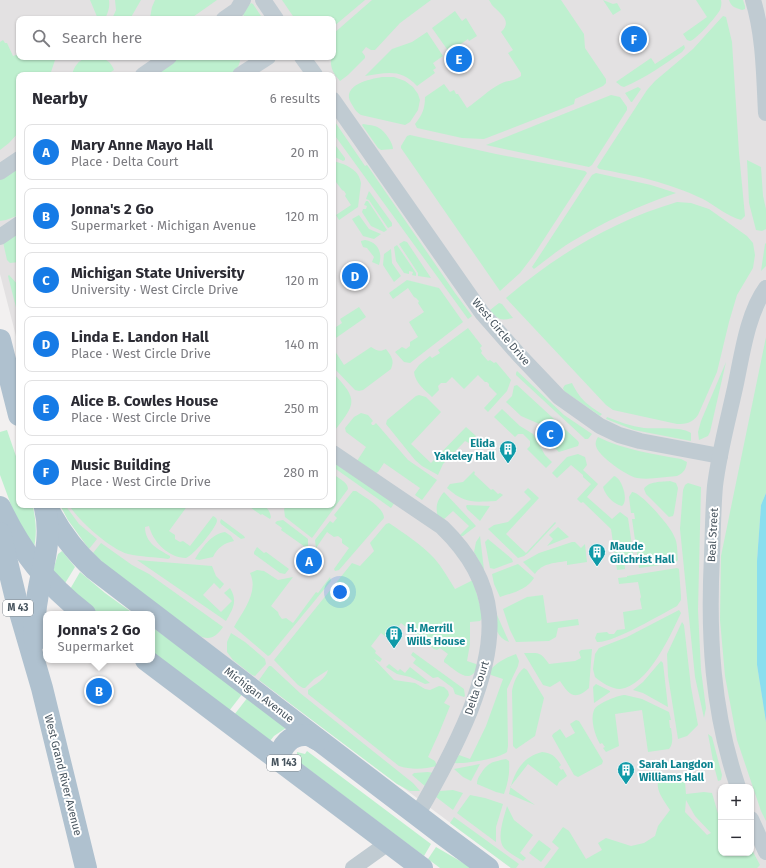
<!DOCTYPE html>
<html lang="en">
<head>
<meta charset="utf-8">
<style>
	body { margin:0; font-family:"Fira Sans",sans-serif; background:#f7f7f7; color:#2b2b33 }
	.controls { position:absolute; right:12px; bottom:12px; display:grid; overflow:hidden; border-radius:8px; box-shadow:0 1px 3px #0004 }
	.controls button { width:36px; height:36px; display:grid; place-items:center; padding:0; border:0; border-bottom:1px solid #e1e1e2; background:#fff; color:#2b2b33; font:20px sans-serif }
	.you { position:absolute; left:340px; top:592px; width:14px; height:14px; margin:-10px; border:3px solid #fff; border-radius:50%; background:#1a73e8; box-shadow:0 0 0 6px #1a73e833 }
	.badge { display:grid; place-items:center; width:26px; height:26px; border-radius:50%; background:#167be6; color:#fff; font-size:13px; font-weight:700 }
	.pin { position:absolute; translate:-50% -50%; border:2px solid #fff; box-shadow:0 1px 4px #0006 }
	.popup { position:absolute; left:43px; top:611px; width:112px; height:52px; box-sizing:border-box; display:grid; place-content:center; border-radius:8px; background:#fff; filter:drop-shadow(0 1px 3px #0005); font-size:13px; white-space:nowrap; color:#7c7c81 }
	.popup b { font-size:15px; color:#2b2b33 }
	.popup::after { content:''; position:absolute; left:50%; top:100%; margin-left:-8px; border:8px solid transparent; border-top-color:#fff }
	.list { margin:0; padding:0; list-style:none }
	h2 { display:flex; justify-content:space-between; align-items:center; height:52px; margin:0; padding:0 16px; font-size:17px }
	h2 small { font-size:13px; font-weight:400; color:#7c7c81 }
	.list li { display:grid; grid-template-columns:26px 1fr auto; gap:12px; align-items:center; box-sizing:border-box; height:56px; margin:0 8px 8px; padding:0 8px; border:1px solid #e1e1e2; border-radius:8px }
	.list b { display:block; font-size:15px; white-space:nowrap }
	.list p { margin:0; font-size:13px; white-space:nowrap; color:#7c7c81 }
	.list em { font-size:13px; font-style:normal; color:#7c7c81 }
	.icon { flex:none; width:22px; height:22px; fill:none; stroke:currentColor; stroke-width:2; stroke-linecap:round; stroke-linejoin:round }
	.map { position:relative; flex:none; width:766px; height:868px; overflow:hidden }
	.search { position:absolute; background:#fff; box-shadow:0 1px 3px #0004; left:16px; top:16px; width:320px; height:44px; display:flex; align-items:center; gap:10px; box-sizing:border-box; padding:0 14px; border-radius:8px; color:#7c7c81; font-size:15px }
	.panel { position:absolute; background:#fff; box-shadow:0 1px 3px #0004; left:16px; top:72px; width:320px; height:436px; border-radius:8px }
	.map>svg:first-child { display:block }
	.education { fill:#e3e1e2; fill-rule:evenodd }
	.green { fill:#bef0cf; fill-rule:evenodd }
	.water { fill:#8adeee }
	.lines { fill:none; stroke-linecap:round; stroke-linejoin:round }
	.minor { stroke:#c0cbd2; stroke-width:16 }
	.primary { stroke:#afc1cf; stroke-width:22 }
	.labels { text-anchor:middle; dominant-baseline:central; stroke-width:4; stroke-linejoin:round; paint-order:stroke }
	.shield { fill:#fff; stroke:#7e878e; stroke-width:1 }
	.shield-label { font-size:10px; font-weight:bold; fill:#47545e }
	.street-label { font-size:11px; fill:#47545e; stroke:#fff }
	.culture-label { font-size:11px; font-weight:bold; fill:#0d838f; stroke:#fff; text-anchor:start }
</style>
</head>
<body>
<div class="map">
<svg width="766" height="868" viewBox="0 0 766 868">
	<rect width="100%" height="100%" fill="#f2f0f0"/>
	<path class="education" d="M0,0H766V868H511L112,571L89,549L68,520L60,505H333V75H19V363L18,344L0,274ZM19,19H333V57H19ZM721,787H751V853H721Z"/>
	<g class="green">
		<path d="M90,0H109C110,8 108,12 105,19H98Z"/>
		<path d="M115,0H141L130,19H112L116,10Z"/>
		<path d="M155,0H217L190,19H148L150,18L152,7Z"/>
		<path d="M282,0H365L333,27V19H295Z"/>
		<path d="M372,0H431L400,23L375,50H371L366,47L362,52L365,56V58L348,75L340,81C333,73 330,68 331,57H333V34Z"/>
		<path d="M489,0H561L584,34L585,48L606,79V83L603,86L575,99L574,104L484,139L462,138L417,128L415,124C422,115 425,109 425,97L444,84L450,92L454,90L456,94H458L467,108C479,100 487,91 500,84C508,80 513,82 521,76V73L508,53L513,50L501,32C512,22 502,15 495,8C492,6 491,3 489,0Z"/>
		<path d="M603,0L613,4L617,3L621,10L613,15Z"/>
		<path d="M696,0H721C722,3 721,7 720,10C716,17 697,39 690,41L687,40L683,34L707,17Z"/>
		<path d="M729,0H743L745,6V9L742,10C736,8 731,7 729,0Z"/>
		<path d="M251,3L253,4L263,19H246L242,13Z"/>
		<path d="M455,11L462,21L466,18L477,36L469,41L468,39L449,52L432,28Z"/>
		<path d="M723,16L726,17L727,21L732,42L739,153L745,216L741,220C727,216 716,206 703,199C667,182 637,176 599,169L597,167L647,90L655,81L693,49Z"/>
		<path d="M427,32L443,56L433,63L436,68L433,70L435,73L417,86C401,68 386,73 365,76L392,49L412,42Z"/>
		<path d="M3,40L5,43H7L13,56L19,54V57H56L50,75H19V132L9,143L0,150V42Z"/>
		<path d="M684,45L685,48L682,52C662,66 647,77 624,87L621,86L616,82L651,58L655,64Z"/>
		<path d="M87,57C99,57 109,57 114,70L106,75H72C74,66 78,61 87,57Z"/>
		<path d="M178,57H240C241,64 236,71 230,75H158L156,71Z"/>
		<path d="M382,77H394L405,81L413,87L418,94L420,100L418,110L410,122L405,125L361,115C356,112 354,108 351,103C341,85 370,79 382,77Z"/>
		<path d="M638,87L641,89L632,102H631L625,93Z"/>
		<path d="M611,95L620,97L627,107V110L592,165L589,167L486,145Z"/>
		<path d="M333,119L365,166L367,165L455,293L472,316L468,319L333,133Z"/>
		<path d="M363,124C368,125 375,125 379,128C385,131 393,143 393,149L381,150L378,148L362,125Z"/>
		<path d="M410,135L496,154L585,171L587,173L533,256L520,273L500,291L401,148V146L407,136Z"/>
		<path d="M333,142L345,158V160L343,161L333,156Z"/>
		<path d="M747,160L761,167L763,196L766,209V229L762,231L756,230L749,203Z"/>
		<path d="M333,161C345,164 359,169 361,183L358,207L339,220L336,215L351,205L345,196L346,194L344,191L342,190L336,182L333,183Z"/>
		<path d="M19,163V215L6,220L0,221V178Z"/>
		<path d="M596,173L651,185L676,193C640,205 604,222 571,242C558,250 546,260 534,269L532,267L592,175Z"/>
		<path d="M369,191L392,223V226L388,228L369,200L366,199Z"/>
		<path d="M366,201H368L387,230L384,232L371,226L362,212L363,209H366L367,206L364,205Z"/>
		<path d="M677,202L691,203L709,209L747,236L753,243L755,255L753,268L737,295L729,322L717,372L698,415C692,423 687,424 677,424L613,410L606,405L506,298C556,255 613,221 677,202Z"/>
		<path d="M359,215L369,229L381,234L374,239L363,236L352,219Z"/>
		<path d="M19,232V262L10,263L7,260L3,242Z"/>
		<path d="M365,240C378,242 383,253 379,265L372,262L374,257L367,248L363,247L361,242V241Z"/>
		<path d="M404,241L407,242L431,278L418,276V273L399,244Z"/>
		<path d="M766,243V266L761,271L765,244Z"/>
		<path d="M397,245L416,273V276L412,275L413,272L409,271V274L404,273L396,261L394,247Z"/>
		<path d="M391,249L392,263L401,276L394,282L383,265L384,254Z"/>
		<path d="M9,275L19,286V319L8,276Z"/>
		<path d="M407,280L439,288L463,322L410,363L404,362L395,352L402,347L406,349L410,346V342L418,337L409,322L424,312L418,303L419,301L416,298L414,297L408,288L393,299L389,293Z"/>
		<path d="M499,303L502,304L513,318C501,321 498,320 490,310Z"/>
		<path d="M359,307L366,317L333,340V329L342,323L340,319Z"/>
		<path d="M468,328L482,346L480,348L482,351L481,353L488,361L490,360L494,363L496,362L511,380L507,391L488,412L484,408L497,394L489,386V384L487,382H485L478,375L464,389L452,377L446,383H441L438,386L439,390L432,397C425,390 415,383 414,372L419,365L430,356L432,358L440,353L438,350Z"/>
		<path d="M766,337V493L761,505L757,561V665L766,722V821L761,811L737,740L725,676L720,620L721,556Z"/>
		<path d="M371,347C377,351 380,352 386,349C391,356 395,360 391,369L363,390L359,391L355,390L333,367V348L344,365Z"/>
		<path d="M726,362L710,432L708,436L699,440L698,432L701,421Z"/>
		<path d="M517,371L564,415L592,434L588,439H585L583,437L516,375V373Z"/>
		<path d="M333,373C360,401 355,404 333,433Z"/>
		<path d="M572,383C580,399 586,404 602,414L600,416L564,391L563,388L565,385Z"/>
		<path d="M517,385L578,441L579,443L578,446L559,452L546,440L544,426L521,416L506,402L512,396L514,386Z"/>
		<path d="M419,395L426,397L441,412L411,444L431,463L466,427L476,436L469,443L465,441L443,464L438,475L422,466L415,460L386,424L387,420L416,396Z"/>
		<path d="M502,409L520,426L533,434L545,455L552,462L546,468L527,449L530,446V441L523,434H518L515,437L494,417Z"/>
		<path d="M361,413L368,415L373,421L371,423L372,425H374L376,423L408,460L437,480L422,500L415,495L420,488L384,463L378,472L374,474L357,461L366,447L346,432L345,428L354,417Z"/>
		<path d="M607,417C619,422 631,426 644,428C656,429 682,426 691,433V441L634,430L606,419Z"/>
		<path d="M7,430L19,465V505H33V507C36,521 37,533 34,548L14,513L0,475V432Z"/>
		<path d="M598,437C624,450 653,454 681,459L687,462C686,469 684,473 677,476C664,477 649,480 637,478C627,476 598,456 596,446C595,443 596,440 598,437Z"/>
		<path d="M578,454L585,457L587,465L583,470L598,484L587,497L612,519L620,512L628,518L634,559L624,560L625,569L617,570L611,529L583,502L581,503L577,499L591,484L583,477V475L571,465L557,478L552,473L567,457Z"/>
		<path d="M333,461L395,502L391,508L333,467Z"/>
		<path d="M474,471L475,473L474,474L491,490L493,489L498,494L500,493L503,495L496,501C473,502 465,504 447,488L450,484L463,482Z"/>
		<path d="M333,474C338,478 348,482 348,489L312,538L285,517L284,509L287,505H333Z"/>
		<path d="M614,476C622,478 629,501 622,506C613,504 605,495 603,487Z"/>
		<path d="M670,481L676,483L678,488L674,513L673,516L669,517L646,494L644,489C648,481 662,482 670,481Z"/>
		<path d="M688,483L701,487L698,610L701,670L706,708L704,718L695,677L680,529L683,490L685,485Z"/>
		<path d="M528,488L539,498L506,534L526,553L555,522L556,523L528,553L524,556L518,558L488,529L494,525L508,522L531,499L524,492Z"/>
		<path d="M353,491H356C364,497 384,507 384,518L339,570L335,571L334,569L349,548L342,543V539L338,536L334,537L327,532L316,548L315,540L330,521L333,523L337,518L334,515Z"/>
		<path d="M444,492L476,526L463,536H460V535L469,526L453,511L443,520L438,517C435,507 437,500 444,492Z"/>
		<path d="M632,492C640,491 671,527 674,536C678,543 677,552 678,560L675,563L639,568L632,519H635L634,513H631L629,497Z"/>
		<path d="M60,505H65L79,524L97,539L89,549L68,520Z"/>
		<path d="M69,505H188L169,531L175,535V539L180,542L183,541L190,546L213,516C215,517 217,518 217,521C216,528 193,556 186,558C169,558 153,542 149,526L145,527C145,543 158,549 170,556V558L168,559C155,557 141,557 128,554C110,549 79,521 69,505Z"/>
		<path d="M247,505C260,505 268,503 271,517L270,519L262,514L261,515Z"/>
		<path d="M467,505L490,506L480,521L467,509L466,506Z"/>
		<path d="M221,519L244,536L245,538L241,539L221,524L220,522Z"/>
		<path d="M283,520L308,539V549L281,530L282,528L275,523L277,521Z"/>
		<path d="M389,523C405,534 421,544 434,558C442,567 448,578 455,589L473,580L483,617L480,621L470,622V644L467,661L476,664L478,666C470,687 456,670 444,662V660L448,654L440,648L437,650L434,649L401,623L392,635L388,633L386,637L381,633L371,646L376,651L375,653L382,659L380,662L374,659L394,680L415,683L425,689L430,690L439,686L444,687L448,691L449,695L444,703L450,706L439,733L428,757L435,761L437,766C425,769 411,770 399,766L308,694V690C315,684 326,679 328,670L314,679L305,688H303L298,685L274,660L352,563L360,566L374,551L370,543L386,524Z"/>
		<path d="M558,527L569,537L547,546L553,539L549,535Z"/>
		<path d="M225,532L231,536L234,541C224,543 217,548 213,557L199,560L195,559C202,548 211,534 225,532Z"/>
		<path d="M480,536L484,570L474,552L476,542Z"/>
		<path d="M488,539L512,559L513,562L494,569L490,568L485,542Z"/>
		<path d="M572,542H575L581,548L585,544L587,562L567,565V561C555,563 542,563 535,574L523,562L539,553Z"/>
		<path d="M101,543L132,565L149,574L223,627C217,636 210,641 200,636L112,571L93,553Z"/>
		<path d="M257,547L264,553L266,552L289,569L285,574L280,573L254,554V552Z"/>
		<path d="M62,551L75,567L64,585L52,574L58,554Z"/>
		<path d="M137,560L212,566L216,576L224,584L220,589L214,583L203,595L221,612L232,601L224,593L230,588C238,601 233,609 226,621Z"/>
		<path d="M518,564L534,578C527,590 512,593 500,597L494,584L492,574Z"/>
		<path d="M677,568L679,569L681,596V600L677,606C662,614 611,644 597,642L595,638L597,633L607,632L609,634H614L617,630L625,629L623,612L642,609L640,599L641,597L638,582L619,584L618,578L627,577V576Z"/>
		<path d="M257,570L264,571L278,580L293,577L271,606L278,612L279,615L282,619L286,618L293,623L316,592L318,593L330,577L331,581L270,655L268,656L234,627C243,611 259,592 250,573Z"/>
		<path d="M80,572L105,593L134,614H99L69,591Z"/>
		<path d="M543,595L547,623L578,619L579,625L558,628L556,637L549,641L516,642L510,630L503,609L527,597Z"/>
		<path d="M679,610L681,613C670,636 648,686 620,689C611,689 601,682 595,677L593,669L595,654L599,648L627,637Z"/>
		<path d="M497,615L509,642C497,638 493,626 497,615Z"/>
		<path d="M682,622L684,625L691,687L698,725L687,736L678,739L668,676L667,654Z"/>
		<path d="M152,627L243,693L229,711L152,654Z"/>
		<path d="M231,633L245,642L265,659L266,664L255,676L252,675L233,660L227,652V642Z"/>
		<path d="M592,649L589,688C575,701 569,695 560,681L550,687L543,685L524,653C539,653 540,651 549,664L575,661L581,658L579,652L581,650Z"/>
		<path d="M413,652L464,689L465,696L464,697L455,694L453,688L438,677L433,678L413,663L416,659L411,655Z"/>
		<path d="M516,654L519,661L518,666L507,689L508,746L507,752C497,759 466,764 453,763L459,755L470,759L486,726L503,679L491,675L489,673C493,664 507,657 516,654Z"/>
		<path d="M661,661L663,663L668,707L643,693L633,690L643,682Z"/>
		<path d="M389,664L398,671L400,669L405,673L410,667L430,683L425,684L410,677L397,674L386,667Z"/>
		<path d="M269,666H271L300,693L413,783L420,791H410L397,784L259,680Z"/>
		<path d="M524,668L527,670L544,698L535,736L516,749L513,746L512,691C513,684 517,673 524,668Z"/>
		<path d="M596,684L610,691V692L594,703L593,687Z"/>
		<path d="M625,695L642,699L669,712L671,720H669L670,728H671C672,736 674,743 669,749L648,752L642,710L615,714L619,746L606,752L603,748L605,747L602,743L600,744C595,736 590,719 594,710C597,703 619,695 625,695Z"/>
		<path d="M248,697L286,728L274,736L270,741L234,715Z"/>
		<path d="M576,720L579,721L603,761L602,764L578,777L574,775L552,736L553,734L560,729L566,738L575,733L570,724Z"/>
		<path d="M708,734L712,737L722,775L721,780L718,781L714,766Z"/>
		<path d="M307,751L431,844L424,856L299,762L302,758L297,754V752L305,754Z"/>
		<path d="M542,752C552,753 556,757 561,765L559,767L561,770L563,769L567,776L559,782L557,786L528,764L510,787L535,805L509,794C513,775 521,757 542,752Z"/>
		<path d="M506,759L509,761C510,773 508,783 504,794L496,792L477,784C477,780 478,778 480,775C488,762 492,762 506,759Z"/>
		<path d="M480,764L471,781L463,777L454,769Z"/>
		<path d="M428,772L434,773L426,787L412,775L414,773Z"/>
		<path d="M660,777C670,776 672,783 685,782L686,794L704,792L712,793L721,824V853H751V848L760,865L757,868H544L559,848L552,842L563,827L569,831L586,859L602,850L598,843L606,838L631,846L644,843L655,836L658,826L670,810C664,800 653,788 660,777ZM686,800L695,816L711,833L707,835L685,812Z"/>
		<path d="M453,790L463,793L453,810L436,797L440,791Z"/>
		<path d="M470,795L485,798L503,804L496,827V842L457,813Z"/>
		<path d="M507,806L514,820L533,835L520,853L526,858L523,861C517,857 509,853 504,848C496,839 504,817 507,806Z"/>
		<path d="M454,817L519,864L516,868H511L450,823Z"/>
		<path d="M539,840L551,849L541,862L529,853Z"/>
		<path d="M436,847L472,868H440L428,859Z"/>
	</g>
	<path class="water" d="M766,493V722L757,665V561L761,505Z"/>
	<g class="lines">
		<g class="minor">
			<path d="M263,0L276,19"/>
			<path d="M753,0C764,36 764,76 766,113"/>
			<path d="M224,19L237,10L243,0"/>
			<path d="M302,57L315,75"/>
			<path d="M143,75L169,57"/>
			<path d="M240,75L268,57"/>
			<path d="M333,100L482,313L519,355L559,397L600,426L619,435L640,441L720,456"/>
			<path d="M0,172L19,159"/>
			<path d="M0,237L19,224"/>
			<path d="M333,453L442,527C502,585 498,640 470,711C455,748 437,781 417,815"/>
			<path d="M738,787C712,711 708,635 712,555C713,532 713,508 715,486C719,453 728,420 735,388C742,356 747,314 766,288"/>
			<path d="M751,819L766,852"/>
			<path d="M353,868L388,843"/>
		</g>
		<g class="primary">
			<path d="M0,340L19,415"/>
			<path d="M46,505C58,529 74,551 94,569L442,834L488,868"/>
			<path d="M0,507C21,551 46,584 85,614"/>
			<path d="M0,533L16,599L42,688L86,868"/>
			<path d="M35,641C35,627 34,614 37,600C41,570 53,540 45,508"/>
			<path d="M146,660L422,868"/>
			<path d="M279,759C281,746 291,734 306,735C310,735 314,738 318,740"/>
		</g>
	</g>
	<defs>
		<g id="building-pin" transform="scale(0.9)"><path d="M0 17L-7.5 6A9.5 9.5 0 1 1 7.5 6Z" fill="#0f9aa8" stroke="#fff"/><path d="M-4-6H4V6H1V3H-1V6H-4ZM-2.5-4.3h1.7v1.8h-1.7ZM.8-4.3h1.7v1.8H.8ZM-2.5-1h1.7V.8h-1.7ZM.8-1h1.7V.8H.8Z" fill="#fff"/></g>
	</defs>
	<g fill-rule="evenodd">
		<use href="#building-pin" x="508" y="449"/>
		<use href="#building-pin" x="597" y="552"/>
		<use href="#building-pin" x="394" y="634"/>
		<use href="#building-pin" x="626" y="770"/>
	</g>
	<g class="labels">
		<g class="shield">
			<rect x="3" y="600" width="30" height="16" rx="3"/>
			<rect x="267" y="755" width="34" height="16" rx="3"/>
		</g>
		<g class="shield-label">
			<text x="18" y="608">M 43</text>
			<text x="284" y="763">M 143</text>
		</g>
		<g class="street-label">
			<text transform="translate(501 332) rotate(50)">West Circle Drive</text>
			<text transform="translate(713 535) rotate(-87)">Beal Street</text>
			<text transform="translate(477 688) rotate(-72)">Delta Court</text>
			<text transform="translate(259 695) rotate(37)">Michigan Avenue</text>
			<text transform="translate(63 775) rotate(76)">West Grand River Avenue</text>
		</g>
		<g class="culture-label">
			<text x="495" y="443" text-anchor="end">Elida<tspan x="495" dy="13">Yakeley Hall</tspan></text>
			<text x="610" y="546">Maude<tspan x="610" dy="13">Gilchrist Hall</tspan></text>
			<text x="407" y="628">H. Merrill<tspan x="407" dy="13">Wills House</tspan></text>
			<text x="639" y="764">Sarah Langdon<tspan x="639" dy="13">Williams Hall</tspan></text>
		</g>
	</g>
</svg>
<div class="controls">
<button>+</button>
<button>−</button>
</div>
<div class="you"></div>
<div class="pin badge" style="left:309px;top:561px">A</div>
<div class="pin badge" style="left:99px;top:691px">B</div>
<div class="popup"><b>Jonna's 2 Go</b>Supermarket</div>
<div class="pin badge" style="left:550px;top:434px">C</div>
<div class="pin badge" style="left:355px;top:276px">D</div>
<div class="pin badge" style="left:459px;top:59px">E</div>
<div class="pin badge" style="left:634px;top:39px">F</div>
<div class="search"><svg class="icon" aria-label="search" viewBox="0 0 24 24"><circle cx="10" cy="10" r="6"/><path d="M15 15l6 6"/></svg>Search here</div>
<section class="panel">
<h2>Nearby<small>6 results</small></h2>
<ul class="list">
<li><span class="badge">A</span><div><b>Mary Anne Mayo Hall</b><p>Place · Delta Court</p></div><em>20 m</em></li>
<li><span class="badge">B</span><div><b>Jonna's 2 Go</b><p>Supermarket · Michigan Avenue</p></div><em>120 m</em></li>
<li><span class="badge">C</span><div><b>Michigan State University</b><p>University · West Circle Drive</p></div><em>120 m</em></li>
<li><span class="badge">D</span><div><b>Linda E. Landon Hall</b><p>Place · West Circle Drive</p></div><em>140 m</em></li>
<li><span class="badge">E</span><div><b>Alice B. Cowles House</b><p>Place · West Circle Drive</p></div><em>250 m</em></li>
<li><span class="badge">F</span><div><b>Music Building</b><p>Place · West Circle Drive</p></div><em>280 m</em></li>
</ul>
</section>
</div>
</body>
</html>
